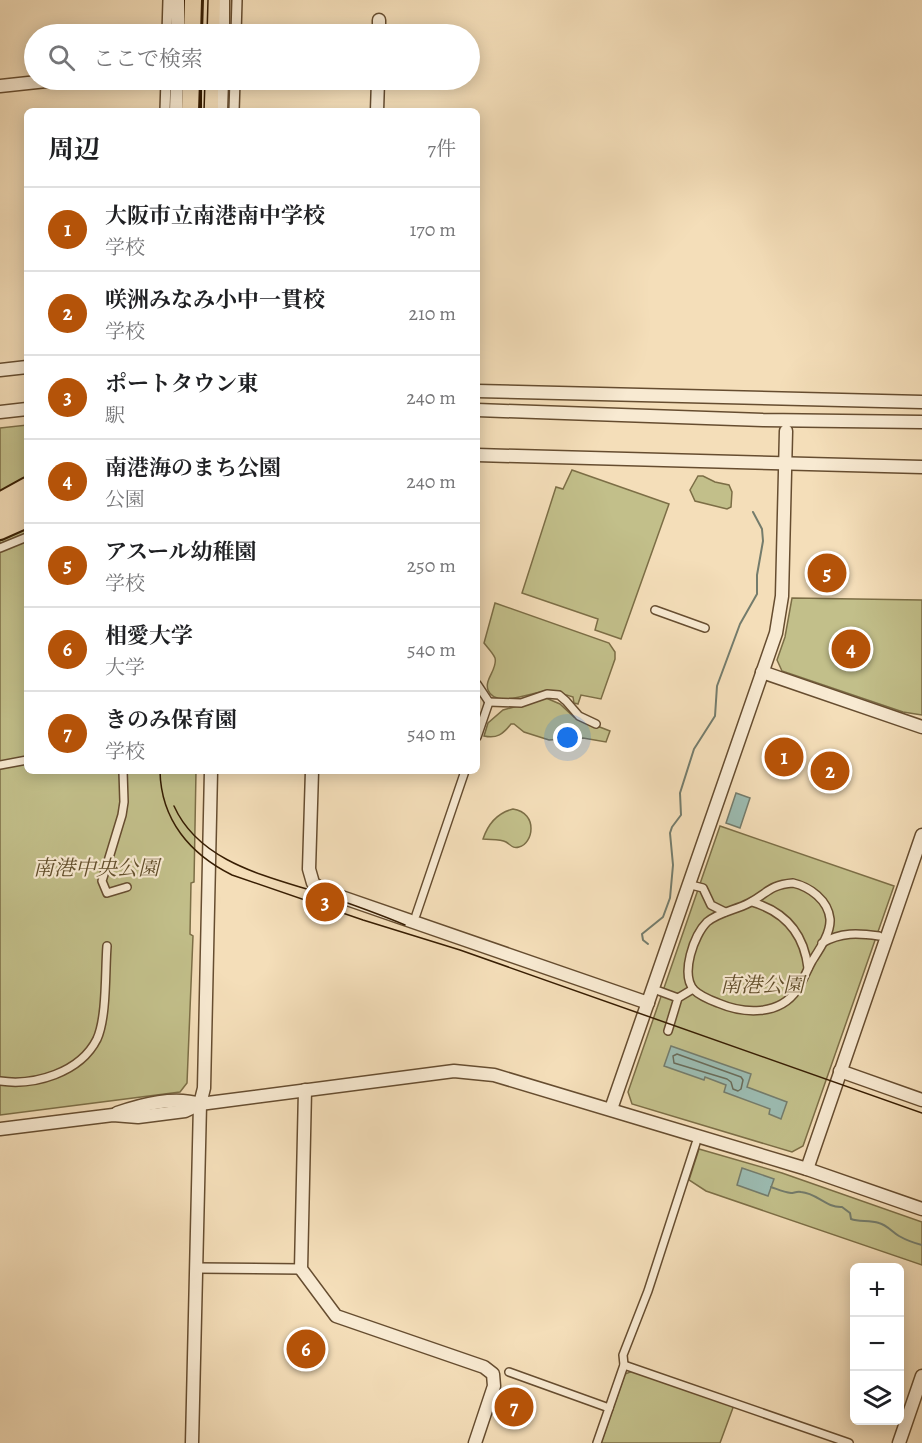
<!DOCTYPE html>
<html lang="ja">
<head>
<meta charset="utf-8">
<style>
	body { margin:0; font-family:Alegreya,"Noto Serif JP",serif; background:#f2f2f2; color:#202124 }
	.controls { position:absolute; right:18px; bottom:18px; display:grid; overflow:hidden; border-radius:9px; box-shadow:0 3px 15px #0003 }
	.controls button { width:54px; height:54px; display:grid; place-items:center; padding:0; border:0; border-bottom:2px solid #e0e0e0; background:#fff; color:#202124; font:30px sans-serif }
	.you { position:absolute; left:568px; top:738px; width:21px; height:21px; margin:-15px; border:4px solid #fff; border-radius:50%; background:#1a73e8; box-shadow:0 0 0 9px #1a73e833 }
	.badge { display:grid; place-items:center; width:39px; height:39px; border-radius:50%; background:#b45309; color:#fff; font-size:20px; font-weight:700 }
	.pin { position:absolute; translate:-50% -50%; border:3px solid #fff; box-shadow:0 2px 6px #0006 }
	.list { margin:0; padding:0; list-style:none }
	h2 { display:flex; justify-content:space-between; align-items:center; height:78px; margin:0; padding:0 24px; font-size:26px }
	h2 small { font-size:20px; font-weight:400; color:#757577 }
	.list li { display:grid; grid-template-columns:39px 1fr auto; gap:18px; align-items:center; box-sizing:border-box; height:84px; padding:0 24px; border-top:2px solid #e0e0e0 }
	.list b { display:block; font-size:22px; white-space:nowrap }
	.list p { margin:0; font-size:20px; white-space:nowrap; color:#757577 }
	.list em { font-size:20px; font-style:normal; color:#757577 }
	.icon { flex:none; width:33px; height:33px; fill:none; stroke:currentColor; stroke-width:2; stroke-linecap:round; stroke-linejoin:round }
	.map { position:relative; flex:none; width:922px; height:1443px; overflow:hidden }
	.search { position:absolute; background:#fff; box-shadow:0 3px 15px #0003; left:24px; top:24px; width:456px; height:66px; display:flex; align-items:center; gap:15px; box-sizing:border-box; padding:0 21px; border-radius:33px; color:#757577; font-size:22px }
	.panel { position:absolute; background:#fff; box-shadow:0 3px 15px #0003; left:24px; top:108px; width:456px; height:666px; border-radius:9px }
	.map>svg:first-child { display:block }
	.green { fill:#c2bf8a; stroke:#7c6e46; stroke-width:1.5 }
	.water { fill:#9cbcb2; stroke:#747c6c; stroke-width:1.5 }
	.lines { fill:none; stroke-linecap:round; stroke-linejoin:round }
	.shore { stroke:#6a6c5a; stroke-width:1.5 }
	.stream { stroke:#747c6c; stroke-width:2 }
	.pedestrian-casing { stroke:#664d30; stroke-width:10 }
	.minor-casing { stroke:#664d30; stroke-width:12 }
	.tertiary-casing { stroke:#664d30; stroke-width:15 }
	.motorway-casing { stroke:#371d02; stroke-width:20 }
	.pedestrian { stroke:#f8ead2; stroke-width:7 }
	.minor { stroke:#f8ead2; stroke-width:9 }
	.tertiary { stroke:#f8ead2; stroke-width:12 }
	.motorway { stroke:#f4deb9; stroke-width:16 }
	.tram { stroke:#371d02; stroke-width:1.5 }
	.labels { text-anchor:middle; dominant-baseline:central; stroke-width:4.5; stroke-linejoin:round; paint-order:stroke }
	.park-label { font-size:21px; font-style:italic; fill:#614e2b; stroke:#f8ead2 }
</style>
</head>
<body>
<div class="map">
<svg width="922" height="1443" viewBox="0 0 922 1443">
	<rect width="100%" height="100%" fill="#f4deb9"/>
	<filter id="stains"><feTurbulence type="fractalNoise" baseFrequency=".00333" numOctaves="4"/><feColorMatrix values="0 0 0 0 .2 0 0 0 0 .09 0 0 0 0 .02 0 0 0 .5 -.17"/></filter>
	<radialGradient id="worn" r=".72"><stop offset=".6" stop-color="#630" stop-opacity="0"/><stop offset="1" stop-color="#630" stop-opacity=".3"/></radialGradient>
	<g class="green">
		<path d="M27,425V771H196L194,882L191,883L190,934L193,936L187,1083L180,1092L0,1115V428Z"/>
		<path d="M572,470L669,504L621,639L595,630L598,619L522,593L556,487L563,489Z"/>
		<path d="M698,476H703L715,482L729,485L732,492L731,507L727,509L695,501L690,490Z"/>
		<path d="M792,598L922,600V715L903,712L782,671L777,660L785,637Z"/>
		<path d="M495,603L609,643L615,652V659L601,699L581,695L578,704L574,703L573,697C564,694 555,691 546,691C533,692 495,709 488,690C484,679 498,669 495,658C493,653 487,647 484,643Z"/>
		<path d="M546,698L560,704L574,717L610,731L606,742L583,738L549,740L524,732L514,724H511C503,734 497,739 484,736L488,723L503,710Z"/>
		<path d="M513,809C539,813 533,844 519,847C513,849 511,845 506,842C500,839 490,840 483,839C488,824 497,813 513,809Z"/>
		<path d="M720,826L894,886L803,1146L792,1152L632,1104L628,1092Z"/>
		<path d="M699,1149L782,1173L922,1222V1265L706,1191L689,1180Z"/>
		<path d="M635,1370L734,1405L720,1443H601L625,1374Z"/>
	</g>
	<g class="water">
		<path d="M736,793L750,798L740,828L726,823Z"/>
		<path d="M671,1046L751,1074L747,1087L787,1102L781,1119L769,1114L770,1109L724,1092L726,1085L705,1077L704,1080L664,1066Z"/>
		<path d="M742,1168L774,1179L768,1196L737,1185Z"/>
	</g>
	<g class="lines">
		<path class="shore" d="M677,1054L741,1077L743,1080L741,1089L738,1091L733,1089L731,1082L727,1079L674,1063L673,1056Z"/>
		<g class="stream">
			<path d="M648,944L643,940L642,934L663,917L670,898L673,865L670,833L672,827L681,815L680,793L694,749L715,716L717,686L740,624L757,594V575L763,541L762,529L753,512"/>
			<path d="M771,1187C777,1189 784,1192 791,1193C794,1193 797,1191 801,1192C817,1193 826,1208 842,1207L850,1213L851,1219C859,1222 869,1220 879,1223C887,1225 892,1232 899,1236C906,1240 914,1243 922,1245"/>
		</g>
		<g class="pedestrian-casing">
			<g id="pedestrian">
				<path d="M0,548L27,537"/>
				<path d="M655,610L705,628"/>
				<path d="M477,684L489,702"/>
				<path d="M489,702L521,703L547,694L559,695L566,701L579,716L596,724"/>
				<path d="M477,737L489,702"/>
				<path d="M0,765L27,760"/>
				<path d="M123,771L124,802L122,815L102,881L107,893L127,887"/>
				<path d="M793,883C810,887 828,900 830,919C831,933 819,950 812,961C807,970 803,981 797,990C779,1016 744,1014 718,1003C710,1000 700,996 694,990C680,974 694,935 707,922C719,912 736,910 749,903C768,893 769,885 793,883Z"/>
				<path d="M695,886L703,888L711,905L725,912"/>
				<path d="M752,902C786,912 804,934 808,968"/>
				<path d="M416,915L465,771"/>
				<path d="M822,943C841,932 858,933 879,936"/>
				<path d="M659,991L678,998"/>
				<path d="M668,1031L678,998L693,989"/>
				<path d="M0,1081C34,1086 80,1073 97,1039C107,1017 105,971 107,946"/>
				<path d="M624,1365L849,1443"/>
				<path d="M509,1372L609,1408"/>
				<path d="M597,1443L624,1365L623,1355L648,1291L696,1143"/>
			</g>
		</g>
		<g class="minor-casing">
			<g id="minor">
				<path d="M167,34L168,0"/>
				<path d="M236,34L237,0"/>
				<path d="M165,111L166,80"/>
				<path d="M234,111L235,80"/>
				<path d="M197,1268L301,1269"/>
			</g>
		</g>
		<g class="tertiary-casing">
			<g id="tertiary">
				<path d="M178,34V0"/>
				<path d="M223,34V0"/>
				<path d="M379,34V20"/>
				<path d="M0,86L56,80"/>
				<path d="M176,111L177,80"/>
				<path d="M221,111L222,80"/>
				<path d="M377,111L378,80"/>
				<path d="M0,370L27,367"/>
				<path d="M477,391L922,402"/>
				<path d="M477,410L763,420L922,422"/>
				<path d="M0,412L27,409"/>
				<path d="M477,455L922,467"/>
				<path d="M762,672L922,727"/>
				<path d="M312,771L309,869L313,883L324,891L648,1003"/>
				<path d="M840,1071L922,1100"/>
				<path d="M305,1090L301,1269L336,1316L484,1367L493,1374L494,1386L475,1443"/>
				<path d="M611,1109L776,633L782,596L786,431"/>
				<path d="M117,1113C143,1104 174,1096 200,1104"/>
				<path d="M0,1129L113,1115L138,1117L185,1111L200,1104L454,1071L494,1075L807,1169L922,1209"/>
				<path d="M807,1169L922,835"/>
				<path d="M192,1443L200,1104L204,1088L211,771"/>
				<path d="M899,1443L922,1376"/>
			</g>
		</g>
		<g class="motorway-casing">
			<g id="motorway">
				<path d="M192,34L193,0"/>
				<path d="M211,34L212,0"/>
				<path d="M190,111L191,80"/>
				<path d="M210,111V80"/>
				<path d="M0,501L27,486"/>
				<path d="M0,516L27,503"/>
				<path d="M0,531L27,519"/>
			</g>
		</g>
		<use href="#pedestrian" class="pedestrian"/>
		<use href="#minor" class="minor"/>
		<use href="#tertiary" class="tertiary"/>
		<use href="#motorway" class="motorway"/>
		<g class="tram">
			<path d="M207,34L208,0"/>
			<path d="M204,111L205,80"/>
			<path d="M160,771C161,820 190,854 232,875L363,920L460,950L922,1113"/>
			<path d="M174,806C199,862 266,876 319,893C348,903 377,913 405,925"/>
		</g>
	</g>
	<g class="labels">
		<g class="park-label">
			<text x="96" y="868">南港中央公園</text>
			<text x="762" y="985">南港公園</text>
		</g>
	</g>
	<rect width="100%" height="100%" filter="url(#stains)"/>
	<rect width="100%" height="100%" fill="url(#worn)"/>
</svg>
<div class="controls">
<button>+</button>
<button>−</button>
<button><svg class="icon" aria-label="layers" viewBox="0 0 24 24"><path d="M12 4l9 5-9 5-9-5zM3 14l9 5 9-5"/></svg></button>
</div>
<div class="you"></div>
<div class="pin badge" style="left:784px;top:757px">1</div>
<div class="pin badge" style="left:830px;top:771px">2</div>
<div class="pin badge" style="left:325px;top:902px">3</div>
<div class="pin badge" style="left:851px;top:649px">4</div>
<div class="pin badge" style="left:827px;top:573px">5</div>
<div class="pin badge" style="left:306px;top:1349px">6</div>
<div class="pin badge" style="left:514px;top:1407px">7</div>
<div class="search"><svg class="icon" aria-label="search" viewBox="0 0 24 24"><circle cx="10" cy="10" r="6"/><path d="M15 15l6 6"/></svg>ここで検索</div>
<section class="panel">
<h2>周辺<small>7件</small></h2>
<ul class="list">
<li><span class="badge">1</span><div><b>大阪市立南港南中学校</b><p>学校</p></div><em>170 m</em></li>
<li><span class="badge">2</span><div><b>咲洲みなみ小中一貫校</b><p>学校</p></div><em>210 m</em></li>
<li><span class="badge">3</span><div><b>ポートタウン東</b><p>駅</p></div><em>240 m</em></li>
<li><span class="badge">4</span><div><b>南港海のまち公園</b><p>公園</p></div><em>240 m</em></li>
<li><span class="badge">5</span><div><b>アスール幼稚園</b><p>学校</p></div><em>250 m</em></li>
<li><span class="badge">6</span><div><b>相愛大学</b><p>大学</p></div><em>540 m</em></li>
<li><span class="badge">7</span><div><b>きのみ保育園</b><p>学校</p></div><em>540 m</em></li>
</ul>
</section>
</div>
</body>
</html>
